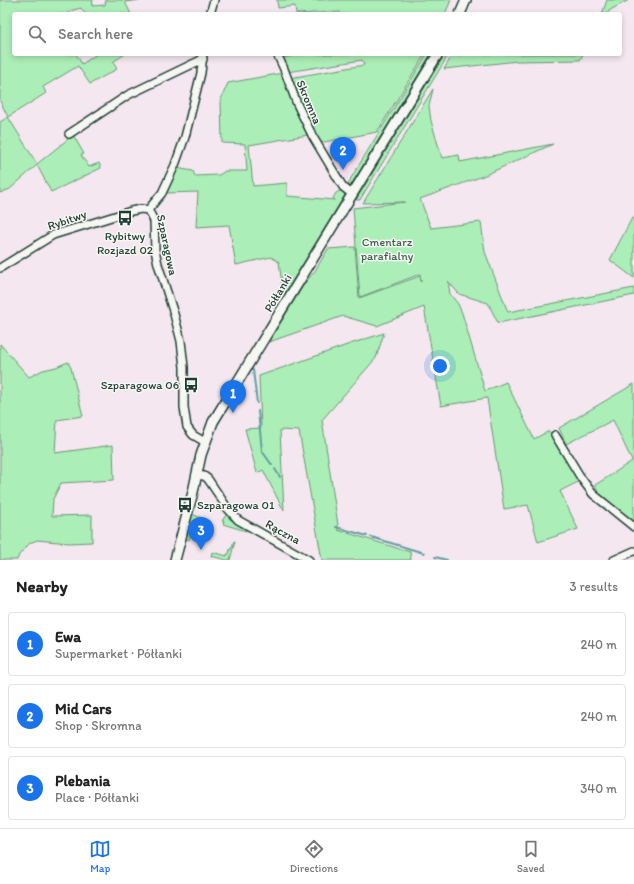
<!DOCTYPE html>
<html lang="en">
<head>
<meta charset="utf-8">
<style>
	body { margin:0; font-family:Itim,sans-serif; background:#f2f2f2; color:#222 }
	.you { position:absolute; left:440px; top:366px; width:14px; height:14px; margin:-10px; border:3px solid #fff; border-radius:50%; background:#1a73e8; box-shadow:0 0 0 6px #1a73e833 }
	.badge { display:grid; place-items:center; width:26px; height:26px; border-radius:50%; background:#1a73e8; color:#fff; font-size:13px; font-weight:700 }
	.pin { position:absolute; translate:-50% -33px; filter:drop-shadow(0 1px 2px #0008) }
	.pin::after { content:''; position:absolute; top:21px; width:14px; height:12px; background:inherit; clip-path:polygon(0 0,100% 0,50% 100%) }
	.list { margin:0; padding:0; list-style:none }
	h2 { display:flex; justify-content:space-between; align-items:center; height:52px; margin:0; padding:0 16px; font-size:17px }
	h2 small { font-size:13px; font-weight:400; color:#767676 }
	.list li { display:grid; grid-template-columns:26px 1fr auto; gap:12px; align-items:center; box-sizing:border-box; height:64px; margin:0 8px 8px; padding:0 8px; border:1px solid #e0e0e0; border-radius:4px }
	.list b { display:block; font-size:15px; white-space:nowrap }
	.list p { margin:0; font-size:13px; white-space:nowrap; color:#767676 }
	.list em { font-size:13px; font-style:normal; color:#767676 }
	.icon { flex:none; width:22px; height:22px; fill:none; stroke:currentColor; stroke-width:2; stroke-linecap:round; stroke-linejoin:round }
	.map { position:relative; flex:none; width:634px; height:560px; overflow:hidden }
	.search { position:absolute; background:#fff; box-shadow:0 2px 6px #0003; left:12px; right:12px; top:12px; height:44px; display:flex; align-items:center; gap:10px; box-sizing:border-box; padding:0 14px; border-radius:4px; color:#767676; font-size:15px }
	.sheet { height:268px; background:#fff }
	nav { display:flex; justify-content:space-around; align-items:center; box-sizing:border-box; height:56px; border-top:1px solid #e0e0e0; background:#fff; font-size:11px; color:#767676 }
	nav a { display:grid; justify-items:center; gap:2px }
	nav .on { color:#1a73e8 }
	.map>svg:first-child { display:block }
	.built { fill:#f3dced }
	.green { fill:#aceeb7; stroke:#669676 }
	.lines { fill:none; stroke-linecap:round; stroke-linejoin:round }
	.stream { stroke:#629ea1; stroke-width:2 }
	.street-casing { stroke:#1f3d34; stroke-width:10 }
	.secondary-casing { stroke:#1f3d34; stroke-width:12 }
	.street { stroke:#f6f6f2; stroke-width:7 }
	.secondary { stroke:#f6f6f2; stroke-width:9 }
	.labels { text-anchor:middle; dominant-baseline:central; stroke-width:3; stroke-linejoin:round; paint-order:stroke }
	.street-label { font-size:12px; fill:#1f3d34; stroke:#f6f6f2 }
	.poi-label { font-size:12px; fill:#1f3d34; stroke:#f6f6f2 }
	.park-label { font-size:12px; fill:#3b604e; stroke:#f6f6f2 }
</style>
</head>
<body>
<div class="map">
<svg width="634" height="560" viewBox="0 0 634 560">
	<rect width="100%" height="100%" fill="#f4e7ef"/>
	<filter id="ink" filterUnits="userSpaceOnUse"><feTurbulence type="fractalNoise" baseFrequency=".025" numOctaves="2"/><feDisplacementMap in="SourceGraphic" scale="8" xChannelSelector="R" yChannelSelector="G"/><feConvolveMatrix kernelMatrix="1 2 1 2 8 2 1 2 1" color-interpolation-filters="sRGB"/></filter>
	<g filter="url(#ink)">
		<path class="built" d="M365,151L347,179L342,181L331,162L347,155Z"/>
		<g class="green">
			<path d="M0,0H93L92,6L105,5L106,0H141L125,2L131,14H85L81,8L73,10L66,14H14V54H76L82,64L97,54H125L113,62L117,69L90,84L78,66L43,87L46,93L8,117L37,164L73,135L84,154L81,155L89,167L99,163L101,168L51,192L37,165L10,189L0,193V122L8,117L0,101Z"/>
			<path d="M277,0H451L445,14H340V12L296,14L295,6L278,8Z"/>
			<path d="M607,0H629L610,10L607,14H602Z"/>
			<path d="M306,54H425L377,132L319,143L289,78L364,65L362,60L287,72L282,58Z"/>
			<path d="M427,54H431L349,188L347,187L349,183L351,178Z"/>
			<path d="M445,54H449L361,198L360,200H356Z"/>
			<path d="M469,54H583L580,60L518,61L444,69L452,56Z"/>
			<path d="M283,73L308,135L249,145L253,186L287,183V196L335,200L333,198L336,193L342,190L346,193L340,203L285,293L283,292L279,262L271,257L236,265L229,225L196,227L198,192L167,193L176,168L193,171L195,176L219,175L225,171H247L245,144L222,143L221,99L228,83Z"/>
			<path d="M433,89L429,106L431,121L442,158L459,155L460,162L553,144L483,176L420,199L431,228L481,222L485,252L508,312L634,288V295L498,323L488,303L459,294L448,281L450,294L458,304L462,313L485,391L506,382L534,439L549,431L580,481L560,491L578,529L538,542L528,505L504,509L487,398L441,406L424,307L377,326L343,316L269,342L305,283L315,271L328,249L355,247L359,298L420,276L421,282L420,274L360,297L353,208L405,202L363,203Z"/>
			<path d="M632,218H634V278L610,260Z"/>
			<path d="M384,333L376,358L322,420L338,525V530L410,552L411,560H322L299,431L280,430L284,511L263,470L257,473L245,429L261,428L259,376L350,344Z"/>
			<path d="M0,344L29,377L43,370L56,367L68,362L71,368L83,416L57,420L55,453L113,445L114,480L61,483L53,499L52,516L92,515V542L69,543L37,540L30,543L19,555L17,560H0Z"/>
			<path d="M634,384V522L599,495L595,485L611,475L632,461L613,420L566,444L559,428Z"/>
			<path d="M192,514L210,522L194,524L189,540L185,539Z"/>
			<path d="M226,515L231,520L246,529V531L223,524L224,521H222Z"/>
			<path d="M234,541H235L230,560H226L211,556L212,552L227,556V554H229L230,549H231Z"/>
		</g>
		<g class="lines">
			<g class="stream">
				<path d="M253,370L257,403"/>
				<path d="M258,411L262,451L272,465"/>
				<path d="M275,469L280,477"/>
				<path d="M336,527L367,536"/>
				<path d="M371,537L424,553"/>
				<path d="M435,557L447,560"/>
			</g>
			<g class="street-casing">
				<g id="street">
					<path d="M210,14L214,0"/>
					<path d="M277,54L284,69L297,104L313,137L343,187L352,194"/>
					<path d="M69,134L128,95L203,59"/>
					<path d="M148,210L151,215L154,221L155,250L158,264L174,314L181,341L184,367V407L187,427L193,435L205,442"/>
					<path d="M148,210L162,193L175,165L185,137L201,73L203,54"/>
					<path d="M0,268L53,235L131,211L141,209L148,210"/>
					<path d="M555,435L581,478L593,494L634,527"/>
					<path d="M196,475L204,476L208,479L228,509L238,520L309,560"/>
					<path d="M614,560L634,551"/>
				</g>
			</g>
			<g class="secondary-casing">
				<g id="secondary">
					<path d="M460,14L466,0"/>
					<path d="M175,560L193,492L201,455L213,422L438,54"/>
				</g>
			</g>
			<use href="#street" class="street"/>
			<use href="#secondary" class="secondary"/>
		</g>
	</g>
	<defs>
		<g id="bus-bare" transform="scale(1.2)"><path d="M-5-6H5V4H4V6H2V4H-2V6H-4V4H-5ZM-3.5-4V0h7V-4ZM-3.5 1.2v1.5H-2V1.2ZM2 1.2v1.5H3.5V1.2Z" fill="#1f3d34" stroke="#f6f6f2" stroke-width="2.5" paint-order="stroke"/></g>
	</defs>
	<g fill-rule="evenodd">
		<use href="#bus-bare" x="125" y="218"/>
		<use href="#bus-bare" x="191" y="385"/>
		<use href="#bus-bare" x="185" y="505"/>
	</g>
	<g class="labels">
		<g class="street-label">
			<text transform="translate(309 102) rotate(67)">Skromna</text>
			<text transform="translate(67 220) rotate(-19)">Rybitwy</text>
			<text transform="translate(167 245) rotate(78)">Szparagowa</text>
			<text transform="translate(278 293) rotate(-59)">Półłanki</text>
			<text transform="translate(283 532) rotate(29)">Rączna</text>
		</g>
		<g class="poi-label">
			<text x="125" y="236">Rybitwy<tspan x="125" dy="14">Rozjazd 02</tspan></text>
			<text x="179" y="385" text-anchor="end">Szparagowa 06</text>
			<text x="197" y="505" text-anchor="start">Szparagowa 01</text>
		</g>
		<g class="park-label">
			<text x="387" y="242">Cmentarz<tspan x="387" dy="14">parafialny</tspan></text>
		</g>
	</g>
</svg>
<div class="you"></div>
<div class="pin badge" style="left:233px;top:413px">1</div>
<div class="pin badge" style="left:343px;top:170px">2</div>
<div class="pin badge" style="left:201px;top:550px">3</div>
<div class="search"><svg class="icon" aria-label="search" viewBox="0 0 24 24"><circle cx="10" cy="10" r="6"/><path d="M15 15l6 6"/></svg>Search here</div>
</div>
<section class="sheet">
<h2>Nearby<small>3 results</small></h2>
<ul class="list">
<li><span class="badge">1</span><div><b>Ewa</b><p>Supermarket · Półłanki</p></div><em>240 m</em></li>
<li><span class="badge">2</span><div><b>Mid Cars</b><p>Shop · Skromna</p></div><em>240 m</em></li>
<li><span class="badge">3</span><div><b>Plebania</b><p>Place · Półłanki</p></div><em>340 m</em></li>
</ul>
</section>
<nav>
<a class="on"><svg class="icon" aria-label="map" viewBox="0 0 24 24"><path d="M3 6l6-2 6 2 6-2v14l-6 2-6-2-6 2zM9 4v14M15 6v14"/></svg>Map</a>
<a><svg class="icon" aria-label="directions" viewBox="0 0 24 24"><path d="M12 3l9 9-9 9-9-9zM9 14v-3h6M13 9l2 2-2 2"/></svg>Directions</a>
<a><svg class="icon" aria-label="saved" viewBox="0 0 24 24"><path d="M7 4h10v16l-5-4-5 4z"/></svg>Saved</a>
</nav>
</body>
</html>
